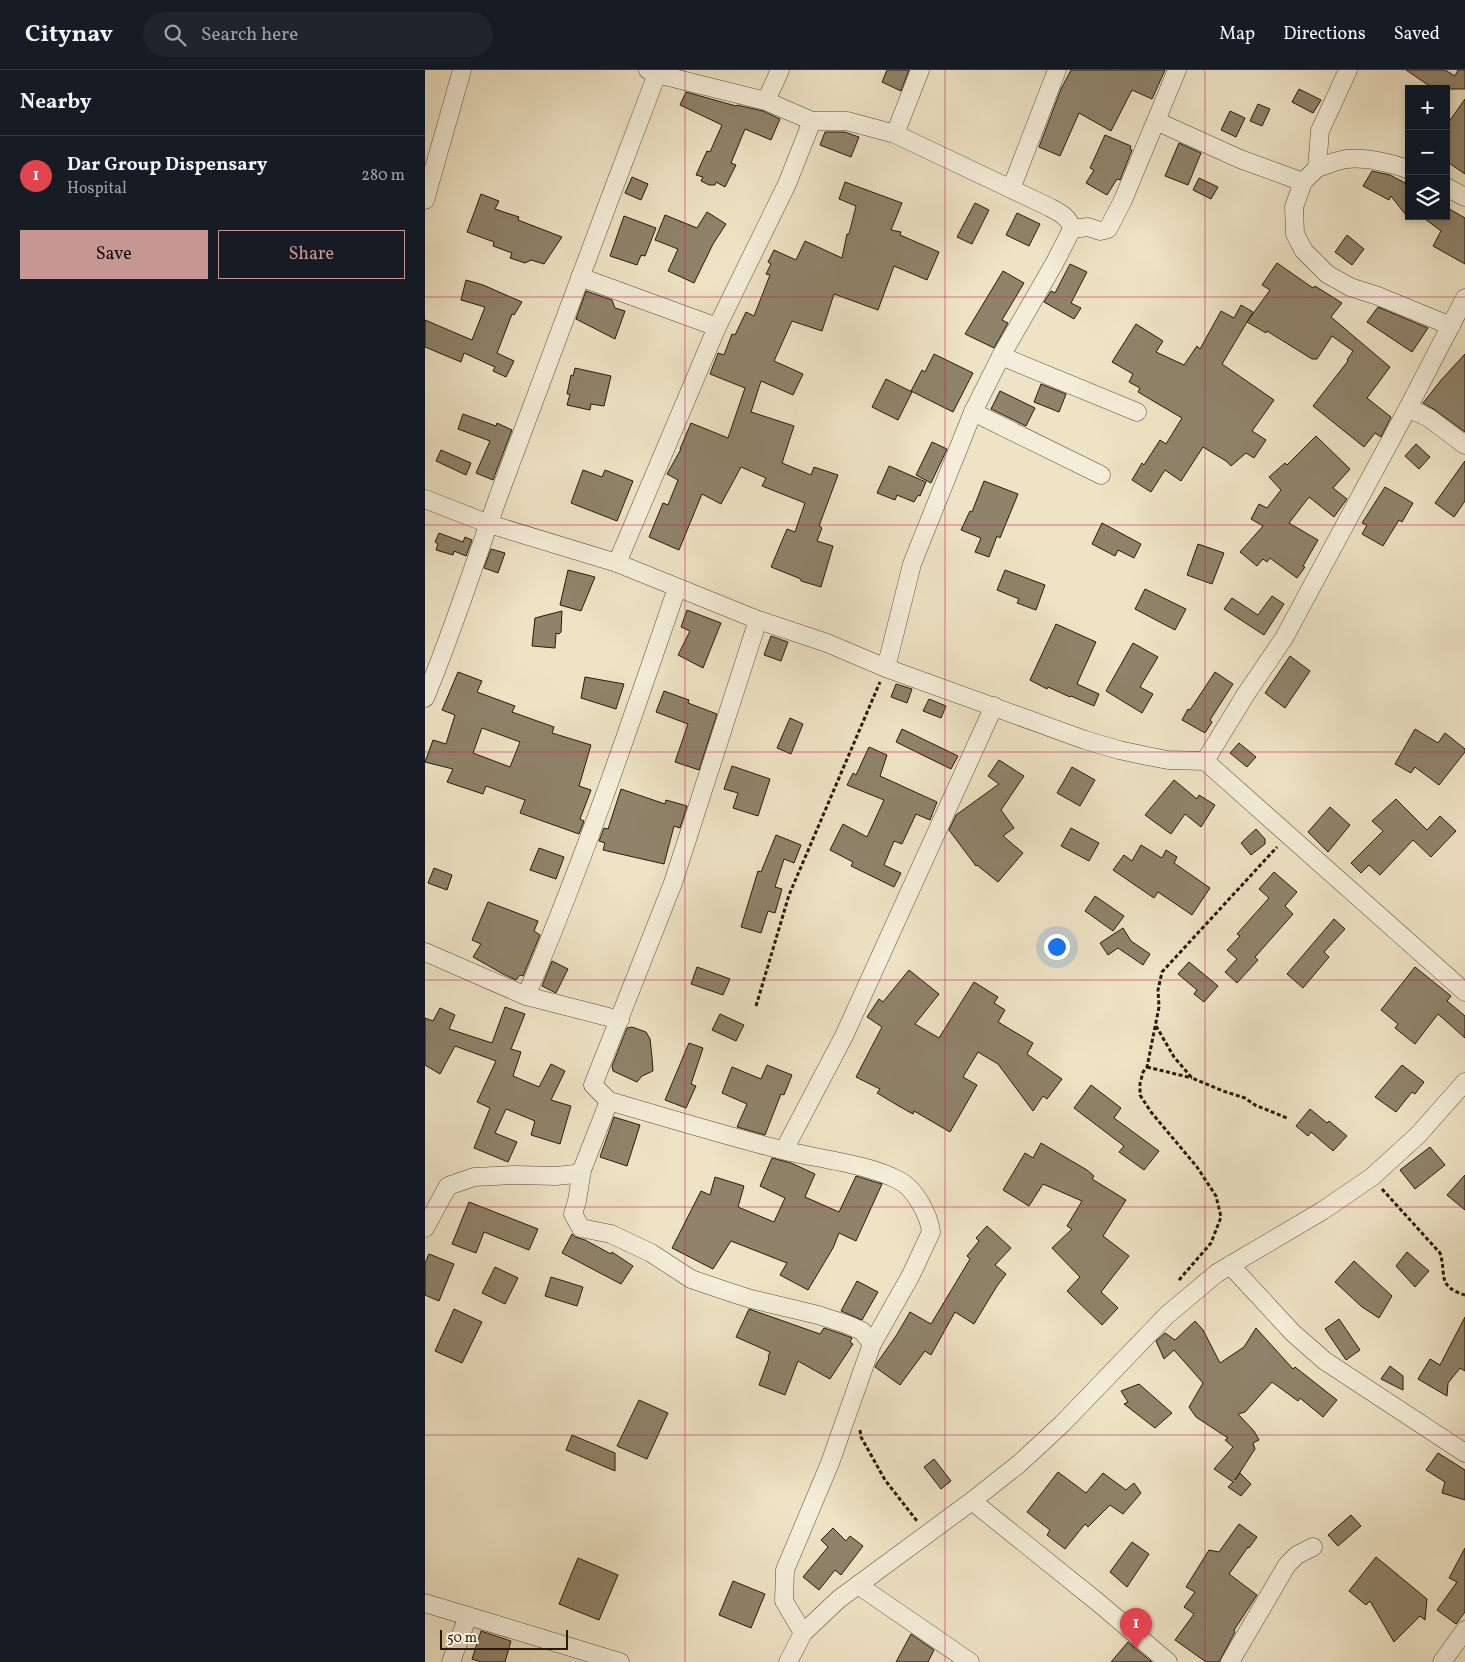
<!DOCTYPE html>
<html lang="en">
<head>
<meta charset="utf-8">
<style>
	body { margin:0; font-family:Vollkorn,serif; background:#20242c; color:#f1f3f6 }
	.controls { position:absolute; right:15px; top:15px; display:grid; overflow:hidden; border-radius:0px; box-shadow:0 2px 8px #0003 }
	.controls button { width:45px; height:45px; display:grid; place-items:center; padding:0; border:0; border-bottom:1px solid #363941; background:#171b24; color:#f1f3f6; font:25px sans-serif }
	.scale { position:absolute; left:15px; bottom:12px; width:128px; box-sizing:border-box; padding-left:5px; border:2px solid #291a0b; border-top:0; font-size:14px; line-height:18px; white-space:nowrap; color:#291a0b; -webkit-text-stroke:4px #f4edd9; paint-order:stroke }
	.you { position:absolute; left:631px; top:876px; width:18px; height:18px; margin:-12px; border:4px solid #fff; border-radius:50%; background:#1a73e8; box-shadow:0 0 0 8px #1a73e833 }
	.badge { display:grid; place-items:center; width:32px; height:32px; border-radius:50%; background:#c59692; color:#fff; font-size:16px; font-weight:700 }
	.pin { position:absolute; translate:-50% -41px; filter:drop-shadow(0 1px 2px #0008) }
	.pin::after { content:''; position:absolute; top:26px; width:18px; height:15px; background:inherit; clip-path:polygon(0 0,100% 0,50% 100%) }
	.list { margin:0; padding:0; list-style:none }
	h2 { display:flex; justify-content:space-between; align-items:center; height:65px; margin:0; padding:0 20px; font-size:21px }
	h2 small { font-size:16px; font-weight:400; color:#9ea1a6 }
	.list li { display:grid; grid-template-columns:32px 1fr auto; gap:15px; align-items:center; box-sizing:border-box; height:80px; padding:0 20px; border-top:1px solid #363941 }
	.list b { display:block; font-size:19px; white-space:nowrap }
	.list p { margin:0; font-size:16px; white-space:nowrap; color:#9ea1a6 }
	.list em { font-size:16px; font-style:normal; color:#9ea1a6 }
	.actions { display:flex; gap:10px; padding:15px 20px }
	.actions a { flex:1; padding:11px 0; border:1px solid #c59692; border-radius:0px; text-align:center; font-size:18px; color:#c59692 }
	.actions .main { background:#c59692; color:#111 }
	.icon { flex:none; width:28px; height:28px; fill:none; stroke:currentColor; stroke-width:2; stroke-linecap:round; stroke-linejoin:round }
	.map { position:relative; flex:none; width:1040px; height:1592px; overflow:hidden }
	header { display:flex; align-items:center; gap:30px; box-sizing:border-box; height:70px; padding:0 25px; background:#171b24; border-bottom:1px solid #363941 }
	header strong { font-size:24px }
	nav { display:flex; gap:28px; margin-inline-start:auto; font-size:18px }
	.search { width:350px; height:45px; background:#20242c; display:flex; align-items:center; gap:12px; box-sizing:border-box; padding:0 18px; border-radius:28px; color:#9ea1a6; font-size:19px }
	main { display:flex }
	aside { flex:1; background:#171b24 }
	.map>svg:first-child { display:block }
	.building { fill:#8f836b; stroke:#291a0b; fill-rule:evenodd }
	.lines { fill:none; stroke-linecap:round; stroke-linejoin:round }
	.minor-casing { stroke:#5a4c39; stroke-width:19 }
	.path { stroke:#291a0b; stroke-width:3; stroke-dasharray:4 2.5; stroke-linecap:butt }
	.minor { stroke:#f4edd9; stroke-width:18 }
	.grid { fill:none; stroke:#c2185b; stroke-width:1; stroke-opacity:0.55 }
</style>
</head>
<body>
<header>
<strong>Citynav</strong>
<div class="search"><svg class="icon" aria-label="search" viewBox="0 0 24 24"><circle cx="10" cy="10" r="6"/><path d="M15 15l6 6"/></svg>Search here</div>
<nav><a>Map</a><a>Directions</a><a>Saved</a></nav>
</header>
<main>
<aside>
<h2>Nearby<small></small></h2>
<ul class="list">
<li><span class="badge" style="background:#e0444e">1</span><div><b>Dar Group Dispensary</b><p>Hospital</p></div><em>280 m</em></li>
</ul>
<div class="actions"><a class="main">Save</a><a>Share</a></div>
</aside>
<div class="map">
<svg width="1040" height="1592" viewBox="0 0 1040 1592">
	<rect width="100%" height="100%" fill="#eee3c4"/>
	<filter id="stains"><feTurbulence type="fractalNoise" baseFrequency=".004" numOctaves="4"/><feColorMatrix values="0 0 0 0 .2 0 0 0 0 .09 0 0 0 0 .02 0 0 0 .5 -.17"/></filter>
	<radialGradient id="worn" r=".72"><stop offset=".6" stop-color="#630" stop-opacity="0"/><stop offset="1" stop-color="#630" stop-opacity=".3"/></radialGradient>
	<g class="building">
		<path d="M462,0H484L476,21L457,12Z"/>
		<path d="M646,0H740L727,29L707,20L686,61L654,43L635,86L614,77L636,19Z"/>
		<path d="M981,0H1020L1030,6L1033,0H1040V19H1009Z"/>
		<path d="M874,19L896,30L888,43L867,32Z"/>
		<path d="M261,22L311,36L312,35L338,41L355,49L346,70L320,59L306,93L311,95L300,117L291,112L290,115H284L276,111L278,107L271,105L282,81L285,82L297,55L255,35Z"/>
		<path d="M1040,29V104L1021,91V56Z"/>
		<path d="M833,34L845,39L837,56L825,51Z"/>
		<path d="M805,41L820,48L811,67L796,60Z"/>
		<path d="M400,62H420L434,67L426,87L395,75Z"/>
		<path d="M680,65L706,76L705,79L707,80L695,110L692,109L682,125L661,113L669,100L665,98Z"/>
		<path d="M754,73L776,83L763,115L740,106Z"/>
		<path d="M947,101L965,105L984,115V149L966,126L964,130L938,116Z"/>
		<path d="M207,107L223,114L216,130L200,123Z"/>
		<path d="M774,108L793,117L786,129L768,120Z"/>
		<path d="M420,112L477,133L466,160L476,162L475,165L514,182L502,210L469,196L453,240L409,224L397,261L367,251L349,291L378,304L368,325L336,311L326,342L369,356L357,393L386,405L389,397L413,405L394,456L397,458L392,471L408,476L396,517L376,511V509L346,497L362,459L370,462L380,433L337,416L341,408L316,397L296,434L277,424L254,480L224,467L238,433L243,435L253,410L242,404L256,379H255L266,353L303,368L320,318L285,304L293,283L299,285L307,264L310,265L321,242L329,246L345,205L341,204L346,194L343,192L349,180L371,190L380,171L417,188L422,164H424L431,136L414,129Z"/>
		<path d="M56,124L74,131L70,139L94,147L93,150L137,167L119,194L106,190L100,193L85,188L87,183L68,176L69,172L42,162Z"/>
		<path d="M550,133L564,140L547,174L532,167Z"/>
		<path d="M1021,137L1040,148V194L1008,176L1016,161L996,146H1021Z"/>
		<path d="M282,142L301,154L288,174L269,213L243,201L253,179L230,170L240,145L272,158Z"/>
		<path d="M592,143L615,154L604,176L581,165Z"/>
		<path d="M199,146L231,158L220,186L216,185L212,195L185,186Z"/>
		<path d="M922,165L939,179L927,195L910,182Z"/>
		<path d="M852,193L888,218L890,216L917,233L906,247L965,297L942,328L966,347L956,367L950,363L939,377L888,336L923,291L922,290L928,281L907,266L892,289H887L842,261L841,263L822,252L845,220L837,215Z"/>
		<path d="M645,194L662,202L646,233L656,238L649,249L619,232L626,221L630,223Z"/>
		<path d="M578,201L599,213L577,250L583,253L569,278L540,264Z"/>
		<path d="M41,210L58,215L97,232L89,245L87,244L72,283L89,291L81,307L68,301L70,297L39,283L36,292L0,277V250L47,270L60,237L36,230Z"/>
		<path d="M161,221L187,230L190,238L200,241L190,269L151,249Z"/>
		<path d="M816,235L828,242L797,294L849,330L827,361L841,370L829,388L821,383L806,396L801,391L778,377L756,411L740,400L726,422L707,410L717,393L719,395L735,370L741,374L757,348L713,322L715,318L704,312L708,304L687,292L711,254L738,271L731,282L759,295L772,276L775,279L796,241L809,248Z"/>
		<path d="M953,237L1003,258L987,282L942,252Z"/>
		<path d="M509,284L548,303L528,342L486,321L497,300L500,302Z"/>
		<path d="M1040,284V362L1010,340L998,333L1017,309Z"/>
		<path d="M150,298L186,306L179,336L166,334L165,340L142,335L145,324H142L146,305L148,306Z"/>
		<path d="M461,309L487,322L473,350L447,337Z"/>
		<path d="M616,314L641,324L634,342L609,332Z"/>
		<path d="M575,321L610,338L601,356L566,339Z"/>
		<path d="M38,344L71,356L72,353L87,360L68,410L51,403L65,371L33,359Z"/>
		<path d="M891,366L925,399L908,418L922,429L909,447L884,427L864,453L893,470L878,496L880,497L872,508L845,488L842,492L838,489L832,496L815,482L838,456L826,449L834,434L842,438L856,420L844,407L860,393L862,395Z"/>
		<path d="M507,372L522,379L506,413L491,405Z"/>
		<path d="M991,374L1005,387L994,399L980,386Z"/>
		<path d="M16,380L46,393L41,405L11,391Z"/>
		<path d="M1040,391V431L1029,447L1010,433Z"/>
		<path d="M464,396L501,412L495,426L493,425L489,432L472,425L470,430L452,423Z"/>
		<path d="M158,400L177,407L180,400L208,411L192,451L146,433Z"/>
		<path d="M559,411L593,424L575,468L572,466L564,487L550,482L556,468L536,460L545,441L547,442Z"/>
		<path d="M960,417L988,433L977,452L974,450L958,476L937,464L942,455L937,453Z"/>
		<path d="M677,453L716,474L709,488L693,480L690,486L667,474Z"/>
		<path d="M14,463L38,472L40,467L47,470L41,486L29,481L28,485L11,480L13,474L10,472Z"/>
		<path d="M773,474L799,483L787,514L762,505Z"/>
		<path d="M66,479L80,483L73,503L59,498Z"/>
		<path d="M143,500L170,507L156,541L135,535Z"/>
		<path d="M580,500L620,515L611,540L592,533L594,529L572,520Z"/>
		<path d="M720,519L761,539L750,560L710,539Z"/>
		<path d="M847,526L859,534L839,565L799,539L807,528L833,545Z"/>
		<path d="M262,540L296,553L278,598L253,585L265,561L256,557Z"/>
		<path d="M137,541L136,562L134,564L131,563L130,578L107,576L110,548Z"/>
		<path d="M631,554L671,572L652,614L674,624L669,636L646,626L645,627L623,617L622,619L605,610Z"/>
		<path d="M346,566L363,572L356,591L339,585Z"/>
		<path d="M708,573L733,587L715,617L728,624L717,643L681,621Z"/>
		<path d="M865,586L885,601L860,638L840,623Z"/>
		<path d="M33,602L57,611L52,622L90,636L87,642L129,657L127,663L166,675L154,716L166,720L155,749L159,751L154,764L95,743L100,730L61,716L58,724L22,712L28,699L0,692L8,670L21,674L30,645L17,640ZM57,658L95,672L85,697L48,683Z"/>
		<path d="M790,602L808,614L785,650L787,652L780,663L757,650L763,639L765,640Z"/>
		<path d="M160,607L199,614L191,639L156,628Z"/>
		<path d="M471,614L487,619L482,633L466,627Z"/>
		<path d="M239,621L264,630L263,633L292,644L274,700L250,692L263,654L231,642Z"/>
		<path d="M504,629L521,636L516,648L498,641Z"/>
		<path d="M365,648L378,654L366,684L352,678Z"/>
		<path d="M477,659L533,686L526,699L471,672Z"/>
		<path d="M990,659L1013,673L1020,663L1040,679V682L1014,715L990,697L986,703L970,694Z"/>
		<path d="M814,673L831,687L822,697L805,683Z"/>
		<path d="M444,677L462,685L455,706L512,732L505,750L491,744L477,774L469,771L459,795L476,803L469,817L426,796L428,792L405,780L418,754L442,767L459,730L422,715L428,703L431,705Z"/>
		<path d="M574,690L599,706L576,740L589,758L578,766L598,783L573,812L552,795L551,796L524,760L531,745L574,714L563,706Z"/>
		<path d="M307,696L345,709L333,746L308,738L313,723L299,719Z"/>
		<path d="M647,697L670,710L655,736L632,723Z"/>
		<path d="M749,710L772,729L774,725L790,735L776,757L760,744L746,764L720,745Z"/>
		<path d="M196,719L240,734L241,730L262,736L255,758L249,756L239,794L178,780L180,773L174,771L179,758L183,759Z"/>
		<path d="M971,729L1002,760L1015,746L1031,761L1006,787L988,770L955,805L944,795L936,803L926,793L958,761L947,751Z"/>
		<path d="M905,737L925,755L903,782L883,762Z"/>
		<path d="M646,758L674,773L664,791L636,776Z"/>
		<path d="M831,759L840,769V774L826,785L816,773Z"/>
		<path d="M351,765L376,775L369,793L359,789L350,817L357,819L350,843L343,841L336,863L316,857L333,801L336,802Z"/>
		<path d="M716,775L737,788L741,780L752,787L749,793L785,818L767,845L733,822L729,828L688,800L699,785L707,791Z"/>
		<path d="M114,778L139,787L131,809L105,800Z"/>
		<path d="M9,798L27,805L22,820L3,813Z"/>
		<path d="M849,802L872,822L860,836L868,844L830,887L833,890L812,913L800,902L812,889L802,880L815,866L812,864L844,828L834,819Z"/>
		<path d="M670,826L699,846L688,861L660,841Z"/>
		<path d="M63,832L113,851L109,861L115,865L98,906L95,905L91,910L78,904L48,887L56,874L47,870Z"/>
		<path d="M909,849L920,859L899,882L904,887L878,918L862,904Z"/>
		<path d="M698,858L706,871L725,884L718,895L693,878L683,885L675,873Z"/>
		<path d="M127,891L143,899L131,923L117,916Z"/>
		<path d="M764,892L793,916L779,932L769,924L772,920L753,904Z"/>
		<path d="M272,897L305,909L298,925L266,914Z"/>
		<path d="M990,897L1026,926L1022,931L1040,946V968L1013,944L990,974L970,958L973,954L956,940Z"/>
		<path d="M484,900L514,924L490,954L514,968L549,912L573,927L569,933L580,940L573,952L608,973L602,984L637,1009L622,1029L618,1026L608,1041L573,994L553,982L538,1007L552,1015L525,1062L489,1041L488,1044L472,1035L452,1023L455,1019L431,1007L457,957L442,947L454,929L458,932Z"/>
		<path d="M80,937L100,944L86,979L96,982L88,1006L114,1017L126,994L140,1001L126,1030L146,1036L135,1074L106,1065L110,1051L81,1039L70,1063L92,1072L83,1092L49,1078L65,1038L52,1032L71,991L30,976L15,1004L0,995V948L8,951L15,938L30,945L24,959L67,973Z"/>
		<path d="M295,944L319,955L311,971L287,960Z"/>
		<path d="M207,957L221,962L225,969L227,987L228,1001L217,1006L212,1012L188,1001L187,996L202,958Z"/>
		<path d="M264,973L278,978L266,1014L271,1016L261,1038L240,1030Z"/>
		<path d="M342,995L367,1005L359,1025L356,1024L340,1065L312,1057L322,1034L297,1023L307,997L336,1009Z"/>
		<path d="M977,995L999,1012L990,1024L987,1022L971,1042L950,1027Z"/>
		<path d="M666,1015L696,1038L689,1048L734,1081L719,1100L694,1082L699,1076L649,1038Z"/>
		<path d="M885,1039L902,1053L904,1051L922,1066L908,1081L886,1062L883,1066L871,1056Z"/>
		<path d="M189,1047L215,1055L202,1096L175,1087Z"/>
		<path d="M616,1073L662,1100L669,1106L667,1109L701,1130L678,1166L704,1186L676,1222L693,1238L677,1255L642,1221L655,1207L627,1178L647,1159L642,1156L657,1131L618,1114L604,1136L578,1120L600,1083L608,1088Z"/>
		<path d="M1005,1077L1020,1095L990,1119L975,1100Z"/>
		<path d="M347,1088L366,1093L390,1104L380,1127L414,1142L431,1106L457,1114L431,1171L414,1163L408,1178L383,1220L355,1205L362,1193L306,1171L288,1199L247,1178L276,1121L285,1125L290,1107L319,1116L313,1137L349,1152L360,1128L335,1116Z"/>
		<path d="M1040,1105V1140L1022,1125Z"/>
		<path d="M44,1132L113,1159L104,1180L59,1162L51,1183L27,1174Z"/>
		<path d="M562,1156L586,1178L570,1195L581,1204L572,1216L549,1254L530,1242L506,1285L500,1281L475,1315L450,1297L452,1293L471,1266L485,1242L506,1254L545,1189L542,1186L554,1171L551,1168Z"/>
		<path d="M147,1164L150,1167L160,1170L186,1184L187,1182L208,1196L196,1214L137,1183Z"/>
		<path d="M982,1182L1004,1201L990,1217L971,1196Z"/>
		<path d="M4,1184L29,1194L14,1231L0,1225V1193Z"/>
		<path d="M929,1191L967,1226L954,1248L937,1237L910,1212Z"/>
		<path d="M70,1197L93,1208L80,1234L57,1223Z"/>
		<path d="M126,1207L158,1217L152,1236L120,1226Z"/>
		<path d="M432,1211L453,1222L437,1250L416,1241Z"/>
		<path d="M29,1239L57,1252L37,1293L10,1281Z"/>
		<path d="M324,1239L395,1264L399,1258L417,1264L427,1268L425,1272L428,1274L405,1309L373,1291L360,1325L334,1315L344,1288L343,1287L345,1282L311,1267Z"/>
		<path d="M1040,1247V1301L1035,1298L1023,1313L1022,1326L993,1309L1005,1289L1015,1295Z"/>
		<path d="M914,1249L935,1280L921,1290L900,1259Z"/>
		<path d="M770,1251L778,1260L795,1293L819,1277L831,1258L868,1299L870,1297L912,1330L898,1347L875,1328L873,1331L847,1312L820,1342L813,1344L829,1361L834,1370L828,1373L830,1379L810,1410L815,1403L826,1414L816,1426L803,1417L808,1412L789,1399L808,1377L800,1370L803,1368L771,1347L764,1337L778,1313L749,1280L739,1289L731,1271L740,1263L750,1270Z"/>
		<path d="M965,1296L978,1306V1320L956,1309Z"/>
		<path d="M714,1314L747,1343L730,1358L699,1334L703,1332L696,1321Z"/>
		<path d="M214,1330L243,1343L222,1389L192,1376Z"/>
		<path d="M147,1365L190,1383V1401L141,1380Z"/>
		<path d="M1013,1383L1040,1400V1430L1017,1423L1020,1412L1001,1400Z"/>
		<path d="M509,1389L526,1411L516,1419L499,1397Z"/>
		<path d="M633,1402L661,1423L678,1403L701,1420L709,1413L716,1423L698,1444L685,1435L663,1457L660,1454L640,1479L622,1465L625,1460L602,1442Z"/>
		<path d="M926,1445L936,1456L913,1476L903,1465Z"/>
		<path d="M814,1454L832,1467L824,1478L823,1477L804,1504L832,1525L809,1560L810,1562L794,1592H781L750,1570L769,1544L759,1537L770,1522L761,1517L784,1480L794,1482Z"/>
		<path d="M408,1458L421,1471L425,1466L438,1476L416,1505L410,1500L394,1520L378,1507L403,1477L396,1470Z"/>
		<path d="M707,1472L724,1484L702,1517L685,1502Z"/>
		<path d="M1040,1478V1542L1031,1554L1012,1540L1032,1512L1024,1508Z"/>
		<path d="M951,1487L1002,1529L1000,1550L995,1546L969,1572L945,1531L941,1535L924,1521Z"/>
		<path d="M153,1488L193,1505L174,1550L134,1534Z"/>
		<path d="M308,1511L340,1524L326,1558L294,1545Z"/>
		<path d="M56,1561L86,1571L80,1592H56L47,1589Z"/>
		<path d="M486,1564L509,1580L503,1592H471Z"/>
		<path d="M703,1572L727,1592H686Z"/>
	</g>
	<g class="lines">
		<g class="minor-casing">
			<g id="minor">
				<path d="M223,0L232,4L341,31L387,51H422L470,64L622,136C633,142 644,146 647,159L629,194L576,286L548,342L487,494L461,598"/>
				<path d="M923,0L895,61L892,98L878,112L869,137L870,164L879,181L902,204L925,217L953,226L1026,256"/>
				<path d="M341,31L355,0"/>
				<path d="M731,51L815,89L878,112"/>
				<path d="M470,64L495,0"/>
				<path d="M892,98C902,95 912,90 922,89C939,87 968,93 984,100"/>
				<path d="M1021,117L1040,127"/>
				<path d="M586,119L632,0"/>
				<path d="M0,130L37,0"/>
				<path d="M647,159L663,157L675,161L683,159L698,130L752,0"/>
				<path d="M155,207L292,257"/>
				<path d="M576,286L712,342"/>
				<path d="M983,338L1004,348L1040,375"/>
				<path d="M548,342L676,405"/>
				<path d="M0,429L64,454L192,493L333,550L402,573L461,598L660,670L694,680L722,686L743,690L780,691L1040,922"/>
				<path d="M192,493L292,257L362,114L387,51"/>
				<path d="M333,550L248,813L168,1015L184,1031C243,1048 301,1066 361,1081C395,1089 444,1094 475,1111C490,1119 504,1145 506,1162L486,1205L447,1274"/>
				<path d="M0,628C28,561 50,491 75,422C127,282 179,143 232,4"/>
				<path d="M780,691L821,624L859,568L983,338L1040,228"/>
				<path d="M0,882L101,926L195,950"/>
				<path d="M101,926C158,793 205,655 252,518"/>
				<path d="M184,1031L157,1100L152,1131L148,1144L156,1158L186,1164L226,1183L266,1209L304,1222L326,1229L393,1245L421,1254L437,1261L447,1274L405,1393L360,1500L359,1531L378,1563"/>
				<path d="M359,1080L419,966L569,636"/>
				<path d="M0,1158L23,1116L49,1107L91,1105L131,1106L150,1104L157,1100"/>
				<path d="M805,1195L868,1263L900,1291L1040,1383"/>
				<path d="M547,1431L675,1534L743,1592"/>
				<path d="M433,1515L545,1592"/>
				<path d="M0,1533L195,1592"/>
				<path d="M26,1592L43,1546"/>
				<path d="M363,1592L378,1563L414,1529L547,1431L595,1393L637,1354L742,1245L792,1203L897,1141L947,1107L993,1065L1040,1012"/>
				<path d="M805,1592L862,1495L872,1485L888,1477"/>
				<path d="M1017,1592L1040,1560"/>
			</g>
		</g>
		<g class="path">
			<path d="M331,936L364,825L455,612"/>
			<path d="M731,956L749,987L767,1008L798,1021L820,1028L830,1035L862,1048"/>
			<path d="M722,997L767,1008"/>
			<path d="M957,1119L1015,1183C1022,1205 1011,1216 1040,1225"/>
			<path d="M754,1210L786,1173L796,1147L791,1126L772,1097L726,1042L715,1025V1014L718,1002L722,997L734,937L733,920L737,902L852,777"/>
			<path d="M435,1360L436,1367L460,1410L492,1451"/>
		</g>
		<use href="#minor" class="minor"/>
	</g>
	<path class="grid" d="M260,0V1592M520,0V1592M780,0V1592M0,227H1040M0,455H1040M0,682H1040M0,910H1040M0,1137H1040M0,1365H1040"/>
	<rect width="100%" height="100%" filter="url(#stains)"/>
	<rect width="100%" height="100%" fill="url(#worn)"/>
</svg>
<div class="controls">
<button>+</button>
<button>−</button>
<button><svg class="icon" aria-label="layers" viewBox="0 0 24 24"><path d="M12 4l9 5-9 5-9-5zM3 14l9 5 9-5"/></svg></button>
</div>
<div class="scale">50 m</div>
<div class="you"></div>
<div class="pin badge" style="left:711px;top:1579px;background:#e0444e">1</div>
</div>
</main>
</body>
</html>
